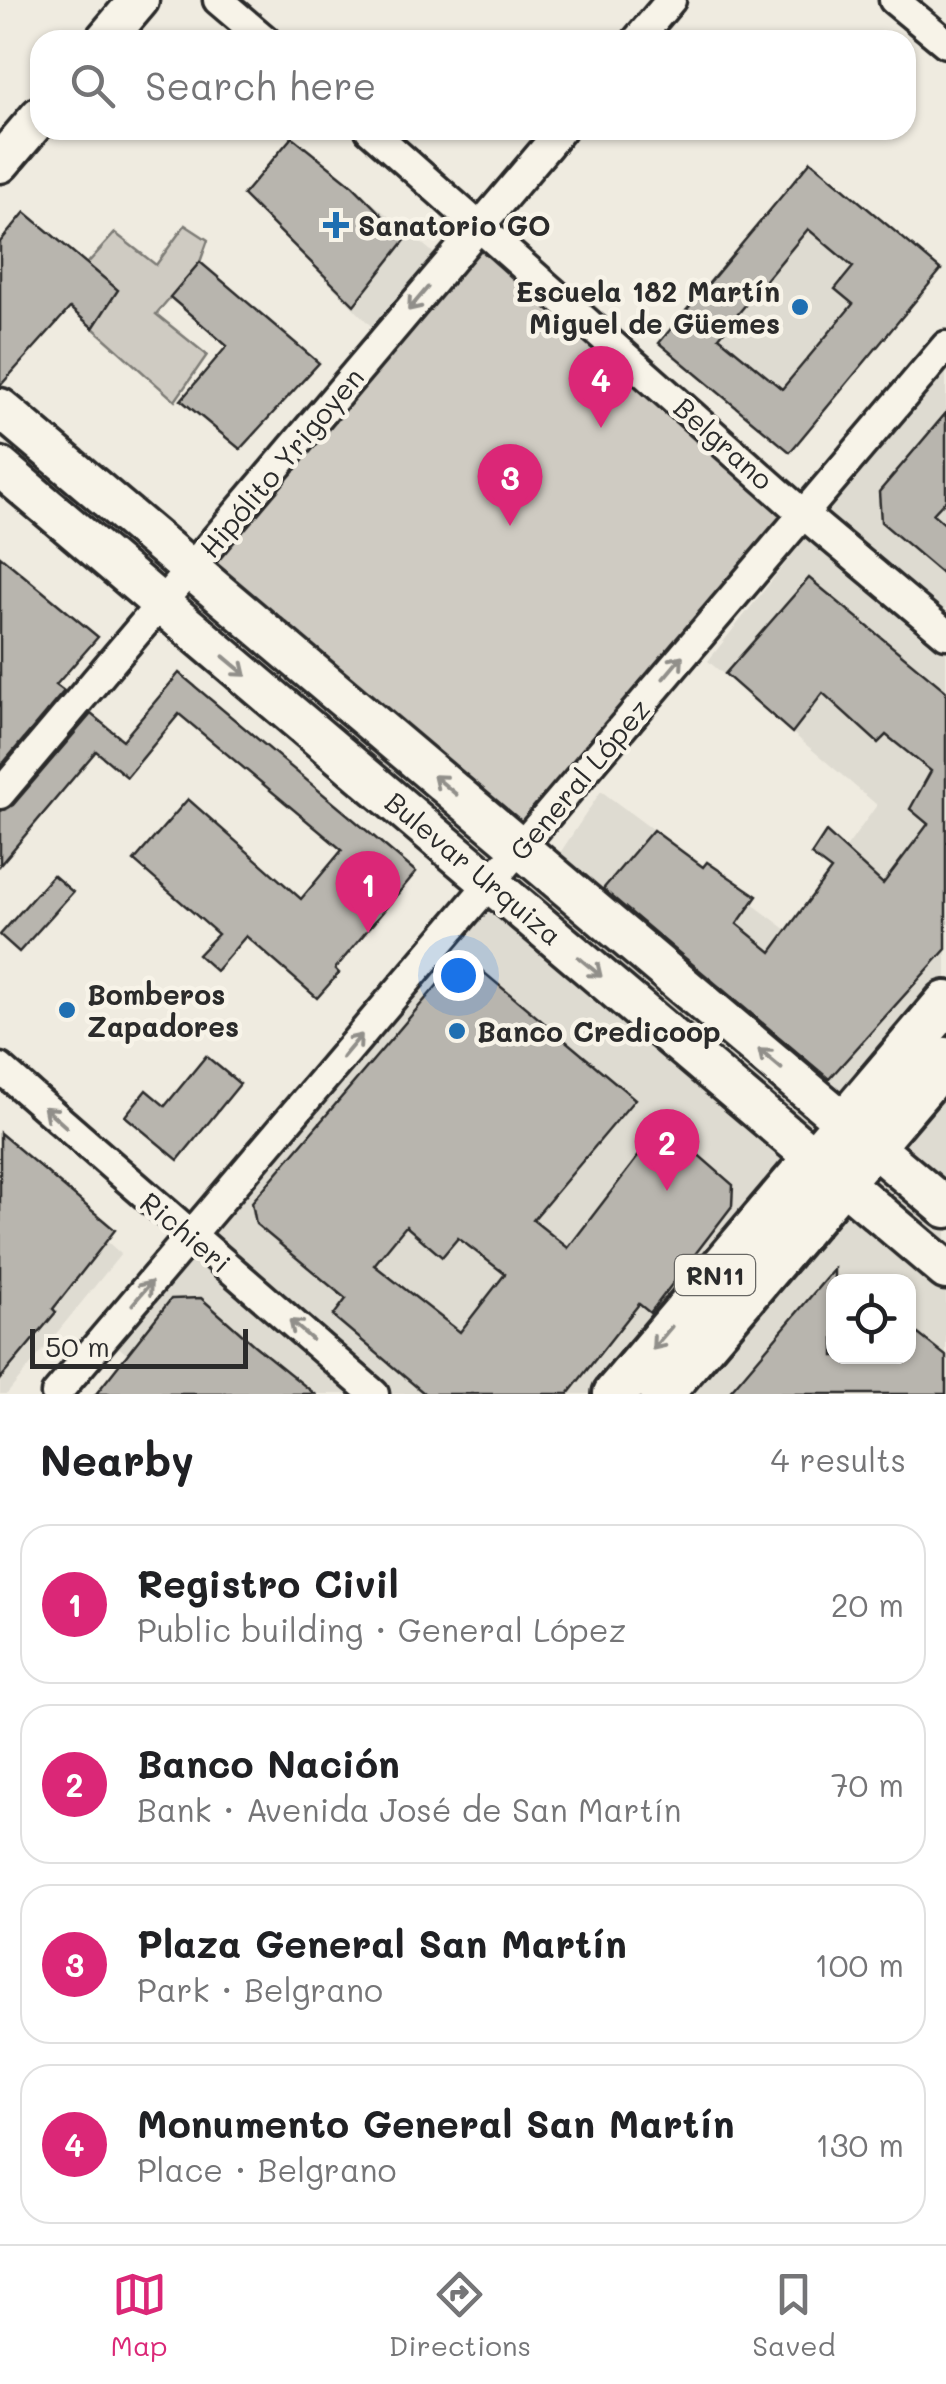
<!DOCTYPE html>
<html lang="en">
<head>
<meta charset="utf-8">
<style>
	body { margin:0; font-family:Mali,sans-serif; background:#f6f6f6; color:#202124 }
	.controls { position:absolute; right:30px; bottom:30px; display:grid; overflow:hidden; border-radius:20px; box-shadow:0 2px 8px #0004 }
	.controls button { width:90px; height:90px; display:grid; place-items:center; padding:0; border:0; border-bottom:2px solid #e0e0e0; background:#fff; color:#202124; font:50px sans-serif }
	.scale { position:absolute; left:30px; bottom:25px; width:218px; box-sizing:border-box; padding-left:10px; border:5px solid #2b2b2b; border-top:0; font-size:28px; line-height:35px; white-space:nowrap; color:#2b2b2b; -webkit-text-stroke:8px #f7f3e8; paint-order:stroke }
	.you { position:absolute; left:458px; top:975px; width:35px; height:35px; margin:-25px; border:8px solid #fff; border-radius:50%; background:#1a73e8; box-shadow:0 0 0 15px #1a73e833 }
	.badge { display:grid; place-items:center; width:65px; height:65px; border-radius:50%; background:#db2777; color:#fff; font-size:32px; font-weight:700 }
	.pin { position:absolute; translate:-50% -82px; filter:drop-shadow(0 2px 5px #0008) }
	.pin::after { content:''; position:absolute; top:52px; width:35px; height:30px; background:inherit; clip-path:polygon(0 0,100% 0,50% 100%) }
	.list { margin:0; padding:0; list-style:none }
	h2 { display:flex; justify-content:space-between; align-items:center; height:130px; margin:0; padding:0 40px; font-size:42px }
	h2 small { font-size:32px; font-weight:400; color:#757577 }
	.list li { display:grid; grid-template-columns:65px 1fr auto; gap:30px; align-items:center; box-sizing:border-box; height:160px; margin:0 20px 20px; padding:0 20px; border:2px solid #e0e0e0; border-radius:30px }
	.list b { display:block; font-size:38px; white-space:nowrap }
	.list p { margin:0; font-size:32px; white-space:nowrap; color:#757577 }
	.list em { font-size:32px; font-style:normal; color:#757577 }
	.icon { flex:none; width:55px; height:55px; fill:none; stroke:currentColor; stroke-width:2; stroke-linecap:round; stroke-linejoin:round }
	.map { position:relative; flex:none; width:946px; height:1394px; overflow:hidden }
	.search { position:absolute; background:#fff; box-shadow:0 2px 8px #0004; left:30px; right:30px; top:30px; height:110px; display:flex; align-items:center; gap:25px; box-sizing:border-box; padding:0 35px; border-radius:30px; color:#757577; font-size:38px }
	.sheet { height:850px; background:#fff }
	nav { display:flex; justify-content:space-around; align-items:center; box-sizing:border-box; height:140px; border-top:2px solid #e0e0e0; background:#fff; font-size:28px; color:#757577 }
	nav a { display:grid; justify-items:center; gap:5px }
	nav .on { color:#db2777 }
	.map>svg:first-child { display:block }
	.built { fill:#dedbd1; fill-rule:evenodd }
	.green { fill:#cfcbc2; stroke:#7d7b76; stroke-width:2.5 }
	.building { fill:#b8b5ae; stroke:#2b2b2b; stroke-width:2.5; fill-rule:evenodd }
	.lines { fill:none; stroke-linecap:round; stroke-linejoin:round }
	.minor-casing { stroke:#2b2b2b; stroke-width:35 }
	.secondary-casing { stroke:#2b2b2b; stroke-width:45 }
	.primary-casing { stroke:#2b2b2b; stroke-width:50 }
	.minor { stroke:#f7f3e8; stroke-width:28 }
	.secondary { stroke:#f7f3e8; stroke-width:38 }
	.primary { stroke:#f7f3e8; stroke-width:42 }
	.oneway { stroke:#918f8a }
	.poi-dot { fill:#1f6fb2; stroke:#f7f3e8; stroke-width:4 }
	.labels { text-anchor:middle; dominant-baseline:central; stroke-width:9; stroke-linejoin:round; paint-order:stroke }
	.shield { fill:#f7f3e8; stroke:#686764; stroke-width:2.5 }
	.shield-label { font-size:25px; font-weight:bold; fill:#2b2b2b }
	.poi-label { font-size:28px; font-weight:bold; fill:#2b2b2b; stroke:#f7f3e8; text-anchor:start }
	.street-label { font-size:28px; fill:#2b2b2b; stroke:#f7f3e8 }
</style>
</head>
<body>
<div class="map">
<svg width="946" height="1394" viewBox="0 0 946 1394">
	<rect width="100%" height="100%" fill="#efebe0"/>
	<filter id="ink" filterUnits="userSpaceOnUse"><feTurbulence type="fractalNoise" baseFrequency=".01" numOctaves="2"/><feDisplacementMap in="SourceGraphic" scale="20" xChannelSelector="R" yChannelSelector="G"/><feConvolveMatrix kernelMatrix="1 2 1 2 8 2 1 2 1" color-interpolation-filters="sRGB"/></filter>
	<g filter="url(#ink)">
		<g class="built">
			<path d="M292,137L436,255L375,330L243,195Z"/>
			<path d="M811,161L941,270L790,452L659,343Z"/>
			<path d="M946,361V1394H174L116,1345L192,1235L491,882L523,909L601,791L787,930L877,805L708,661ZM834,1282H908V1356H834Z"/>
			<path d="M0,1146L121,1254L7,1394H0Z"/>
		</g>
		<g class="green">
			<path d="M185,225L208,240L200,262L156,314L207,355L175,401L93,328L117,290L87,264L115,233L156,265Z"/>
			<path d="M482,225L803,514L519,848L190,569Z"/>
		</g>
		<g class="building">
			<path d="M292,137L353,186L406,239L354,305L243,195Z"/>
			<path d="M811,161L941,270L790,452L659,343ZM808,229L853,267L835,289L853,304L782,389L719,337Z"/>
			<path d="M25,212L118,290L93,328L70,308L0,386V242Z"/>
			<path d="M200,262L319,363L240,449L181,400L227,346L170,297Z"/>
			<path d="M946,413V500L933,514L946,525V577L881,522L879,492Z"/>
			<path d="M0,556L98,637L56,685L64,691L0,767Z"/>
			<path d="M809,578L946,691V949L829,1079L603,889L653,830L703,867L707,862L757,896L737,924L771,952L831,870L811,855L826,832L883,884L928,824L910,809L931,771L886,735L878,743L823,693L792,733L725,674Z"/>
			<path d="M179,673L416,872L335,969L339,973L317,998L246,936L216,971L198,955L218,934L134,861L188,799L301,899L342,850L179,714L127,777L96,751L0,865V811L13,805L91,714L123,740Z"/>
			<path d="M53,875L73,892L19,952L0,935Z"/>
			<path d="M463,955L635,1099L533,1220L568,1248L663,1124L733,1185L732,1206L650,1313L639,1304L568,1394H425L333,1316L346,1299L256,1224L252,1202ZM406,1226L442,1257L458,1238L505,1274L460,1332L374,1265Z"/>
			<path d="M206,1056L240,1084L178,1160L125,1116L146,1090L165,1106Z"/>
			<path d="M0,1133L115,1230L53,1309L56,1312L0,1379Z"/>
			<path d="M834,1269V1356H908V1326L946,1356V1394H728Z"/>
			<path d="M201,1298L254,1345L315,1394H96L171,1299Z"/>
		</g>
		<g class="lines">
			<g class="minor-casing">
				<g id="minor">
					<path d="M218,0L265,40"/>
					<path d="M894,0L946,43"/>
					<path d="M637,40L671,0"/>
					<path d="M370,130L803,514L946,634"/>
					<path d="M0,794L561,130"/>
					<path d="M0,1068L374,1394"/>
					<path d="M56,1394L946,346"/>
				</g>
			</g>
			<g class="secondary-casing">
				<g id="secondary">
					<path d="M105,40L139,0"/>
					<path d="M0,163L40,116"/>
					<path d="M0,408L946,1208"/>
					<path d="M0,467L946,1270"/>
				</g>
			</g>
			<g class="primary-casing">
				<g id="primary">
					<path d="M615,1394L946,1003"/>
					<path d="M661,1394L946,1059"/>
				</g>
			</g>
			<use href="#minor" class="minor"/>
			<use href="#secondary" class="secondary"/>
			<use href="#primary" class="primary"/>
		</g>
		<defs><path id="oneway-shaft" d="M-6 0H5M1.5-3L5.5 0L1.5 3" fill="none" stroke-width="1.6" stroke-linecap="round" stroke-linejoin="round" transform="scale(2.5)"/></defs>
		<g class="oneway">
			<use href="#oneway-shaft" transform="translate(418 299) rotate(130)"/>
			<use href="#oneway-shaft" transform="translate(235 666) rotate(40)"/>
			<use href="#oneway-shaft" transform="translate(673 667) rotate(-50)"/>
			<use href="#oneway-shaft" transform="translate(445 785) rotate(-140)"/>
			<use href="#oneway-shaft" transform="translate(590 967) rotate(40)"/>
			<use href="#oneway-shaft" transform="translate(352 1046) rotate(-50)"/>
			<use href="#oneway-shaft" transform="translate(770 1059) rotate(-140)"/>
			<use href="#oneway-shaft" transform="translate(55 1117) rotate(-138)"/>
			<use href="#oneway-shaft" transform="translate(142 1293) rotate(-50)"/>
			<use href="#oneway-shaft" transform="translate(301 1330) rotate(-139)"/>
			<use href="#oneway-shaft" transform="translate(662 1338) rotate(130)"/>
		</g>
	</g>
	<g class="poi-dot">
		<path d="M331 210h10v10h10v10h-10v10h-10v-10h-10v-10h10z"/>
		<circle cx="800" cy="307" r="10"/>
		<circle cx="67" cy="1010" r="10"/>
		<circle cx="457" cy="1031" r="10"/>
	</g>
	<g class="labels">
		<rect class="shield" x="675" y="1255" width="80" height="40" rx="8"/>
		<g class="shield-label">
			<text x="715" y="1275">RN11</text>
		</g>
		<g class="poi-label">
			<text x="358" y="225">Sanatorio GO</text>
			<text x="780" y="291" text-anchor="end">Escuela 182 Martín<tspan x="780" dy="32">Miguel de Güemes</tspan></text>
			<text x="87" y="994">Bomberos<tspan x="87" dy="32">Zapadores</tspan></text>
			<text x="477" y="1031">Banco Credicoop</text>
		</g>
		<g class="street-label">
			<text transform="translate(724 443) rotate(42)">Belgrano</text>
			<text transform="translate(281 462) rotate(-50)">Hipólito Yrigoyen</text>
			<text transform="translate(579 779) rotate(-50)">General López</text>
			<text transform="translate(474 868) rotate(40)">Bulevar Urquiza</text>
			<text transform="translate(186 1232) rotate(40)">Richieri</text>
		</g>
	</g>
</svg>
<div class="controls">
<button><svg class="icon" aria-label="locate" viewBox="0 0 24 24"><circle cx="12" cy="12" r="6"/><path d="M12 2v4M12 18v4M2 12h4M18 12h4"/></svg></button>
</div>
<div class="scale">50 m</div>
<div class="you"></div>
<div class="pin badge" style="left:368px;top:933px">1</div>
<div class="pin badge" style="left:667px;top:1191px">2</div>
<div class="pin badge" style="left:510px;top:526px">3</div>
<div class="pin badge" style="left:601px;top:428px">4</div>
<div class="search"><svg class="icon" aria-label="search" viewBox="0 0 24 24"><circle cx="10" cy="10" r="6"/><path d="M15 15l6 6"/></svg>Search here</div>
</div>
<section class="sheet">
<h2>Nearby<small>4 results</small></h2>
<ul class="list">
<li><span class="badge">1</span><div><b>Registro Civil</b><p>Public building · General López</p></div><em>20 m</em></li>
<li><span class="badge">2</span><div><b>Banco Nación</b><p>Bank · Avenida José de San Martín</p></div><em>70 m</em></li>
<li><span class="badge">3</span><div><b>Plaza General San Martín</b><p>Park · Belgrano</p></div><em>100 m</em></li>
<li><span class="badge">4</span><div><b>Monumento General San Martín</b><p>Place · Belgrano</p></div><em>130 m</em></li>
</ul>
</section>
<nav>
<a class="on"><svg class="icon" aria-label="map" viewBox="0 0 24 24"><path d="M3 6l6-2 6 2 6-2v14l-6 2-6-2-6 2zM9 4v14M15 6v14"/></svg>Map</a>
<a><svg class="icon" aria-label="directions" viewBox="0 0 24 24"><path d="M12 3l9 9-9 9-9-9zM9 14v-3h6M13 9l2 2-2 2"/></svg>Directions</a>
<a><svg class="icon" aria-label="saved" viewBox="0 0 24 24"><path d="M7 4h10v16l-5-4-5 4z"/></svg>Saved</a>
</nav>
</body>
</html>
